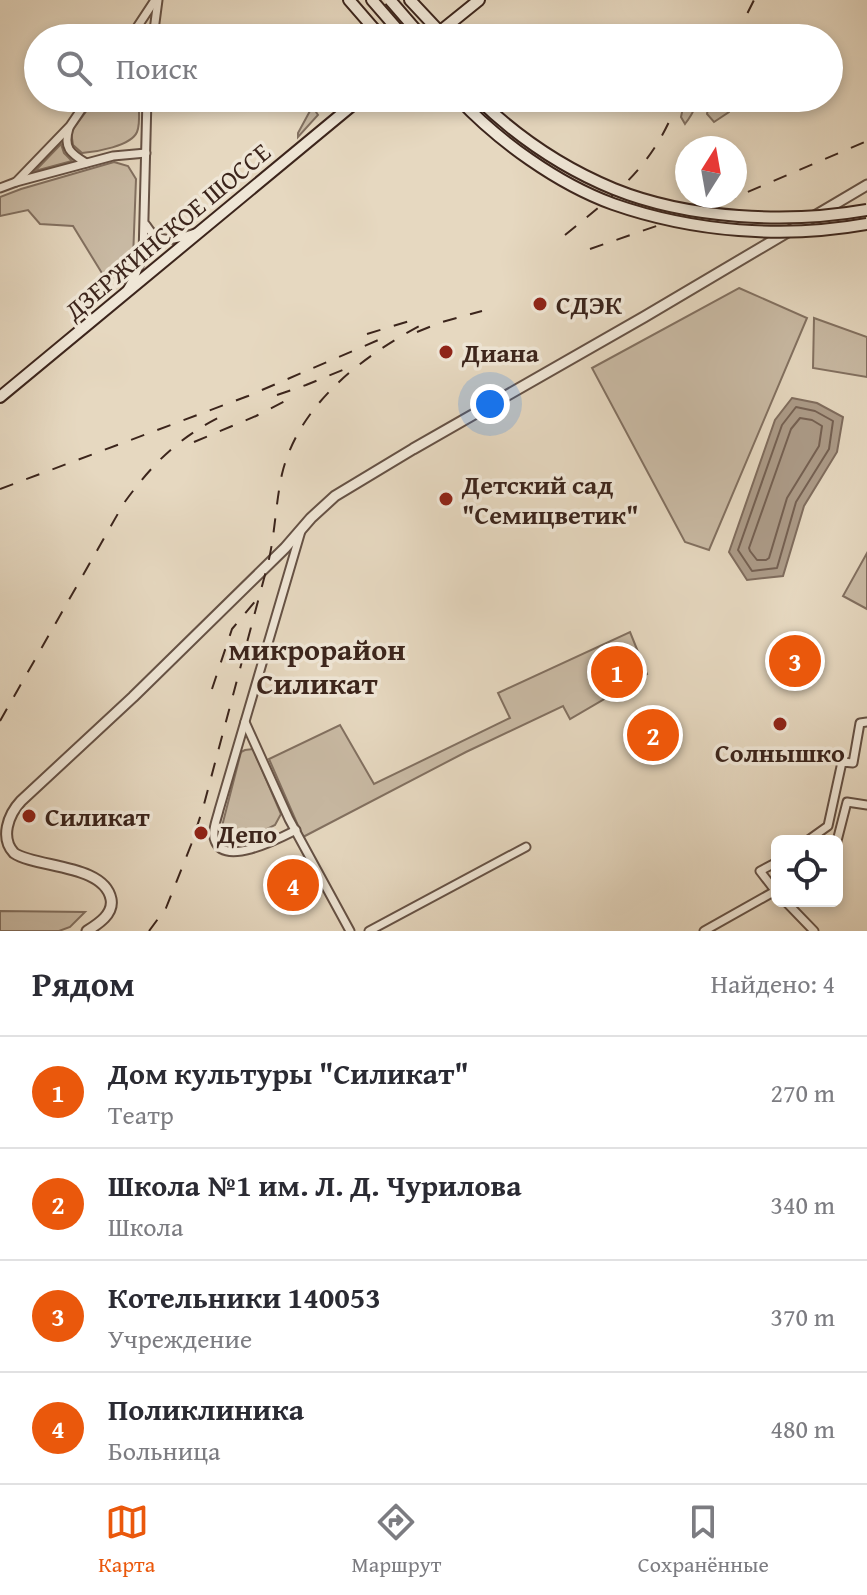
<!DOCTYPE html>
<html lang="ru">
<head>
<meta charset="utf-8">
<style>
	body { margin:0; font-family:"Gentium Book Plus",serif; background:#f2f2f3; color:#2b2b33 }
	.controls { position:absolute; right:24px; bottom:24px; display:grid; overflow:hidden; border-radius:12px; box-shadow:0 4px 12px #0003 }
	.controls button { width:72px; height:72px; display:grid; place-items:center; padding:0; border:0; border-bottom:2px solid #e1e1e2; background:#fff; color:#2b2b33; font:40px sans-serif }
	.compass { position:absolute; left:675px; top:136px; width:72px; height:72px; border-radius:50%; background:#fff; box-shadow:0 4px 12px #0003; rotate:11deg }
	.you { position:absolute; left:490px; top:404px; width:28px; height:28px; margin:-20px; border:6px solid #fff; border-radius:50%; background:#1a73e8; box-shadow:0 0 0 12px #1a73e833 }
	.badge { display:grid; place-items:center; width:52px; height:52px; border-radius:50%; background:#ea580c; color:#fff; font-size:26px; font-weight:700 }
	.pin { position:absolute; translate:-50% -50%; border:4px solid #fff; box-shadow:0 2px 8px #0006 }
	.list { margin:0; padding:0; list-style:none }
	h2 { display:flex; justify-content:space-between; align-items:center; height:104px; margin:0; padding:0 32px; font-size:34px }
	h2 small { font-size:26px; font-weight:400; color:#7c7c81 }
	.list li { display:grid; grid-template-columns:52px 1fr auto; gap:24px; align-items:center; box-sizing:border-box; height:112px; padding:0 32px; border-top:2px solid #e1e1e2 }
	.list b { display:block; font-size:30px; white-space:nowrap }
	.list p { margin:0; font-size:26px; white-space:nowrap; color:#7c7c81 }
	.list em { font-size:26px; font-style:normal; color:#7c7c81 }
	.icon { flex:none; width:44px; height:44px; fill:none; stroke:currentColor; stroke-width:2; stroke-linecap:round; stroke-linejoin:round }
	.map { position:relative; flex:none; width:867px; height:931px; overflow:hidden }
	.search { position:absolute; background:#fff; box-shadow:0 4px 12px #0003; left:24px; right:24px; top:24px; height:88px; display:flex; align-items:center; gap:20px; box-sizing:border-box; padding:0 28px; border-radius:44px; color:#7c7c81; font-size:30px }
	.sheet { height:552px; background:#fff }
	nav { display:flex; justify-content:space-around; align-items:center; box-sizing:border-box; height:112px; border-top:2px solid #e1e1e2; background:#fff; font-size:22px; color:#7c7c81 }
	nav a { display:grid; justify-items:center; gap:4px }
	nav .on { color:#ea580c }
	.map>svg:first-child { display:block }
	.green { fill:#c9baa4; stroke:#827060; stroke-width:2 }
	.water { fill:#ac9b88; stroke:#7f6c5d; stroke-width:2 }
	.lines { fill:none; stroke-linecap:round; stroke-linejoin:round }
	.shore { stroke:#746052; stroke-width:2 }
	.minor-casing { stroke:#665245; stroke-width:11 }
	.tertiary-casing { stroke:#665245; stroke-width:13 }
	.secondary-casing { stroke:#3c251c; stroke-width:14 }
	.minor { stroke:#efe6d6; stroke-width:7 }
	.tertiary { stroke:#efe6d6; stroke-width:9 }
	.secondary { stroke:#efe6d6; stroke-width:10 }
	.rail { stroke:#3c251c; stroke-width:2; stroke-dasharray:14 14; stroke-linecap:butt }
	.secondary-bridge-casing { stroke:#3c251c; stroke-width:14; stroke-linecap:butt }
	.secondary-bridge { stroke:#efe6d6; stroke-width:10 }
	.poi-dot { fill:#8f2418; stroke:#efe6d6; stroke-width:3 }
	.labels { text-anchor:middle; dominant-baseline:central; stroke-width:7; stroke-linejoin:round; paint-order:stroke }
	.street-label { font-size:26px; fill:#3c251c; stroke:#efe6d6 }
	.poi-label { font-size:26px; font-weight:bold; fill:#3c251c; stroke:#efe6d6; text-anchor:start }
	.quarter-label { font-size:30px; font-weight:bold; fill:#3c251c; stroke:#efe6d6 }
</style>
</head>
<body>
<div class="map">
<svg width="867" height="931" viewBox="0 0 867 931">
	<rect width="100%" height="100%" fill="#e6d8c0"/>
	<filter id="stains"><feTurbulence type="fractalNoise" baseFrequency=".0025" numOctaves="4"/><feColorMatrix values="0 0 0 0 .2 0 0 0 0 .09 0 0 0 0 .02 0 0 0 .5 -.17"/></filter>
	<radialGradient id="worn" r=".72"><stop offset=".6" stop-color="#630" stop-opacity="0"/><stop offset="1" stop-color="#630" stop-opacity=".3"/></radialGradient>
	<g class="green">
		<path d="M96,98H139C138,108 141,123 137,132C131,146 96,152 82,153L73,145L71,132Z"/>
		<path d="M317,98H336L334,100L332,98L316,112L318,115L298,137V133Z"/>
		<path d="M685,98H694C698,107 690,117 685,124L681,117Z"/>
		<path d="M716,98H737L729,112L714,122L707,114L708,108Z"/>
		<path d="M61,144L64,153L72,161L35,171Z"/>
		<path d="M114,162L128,166L136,179L133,259L108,283L73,226L40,224L28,210L0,216V197L21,189Z"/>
		<path d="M739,288L807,318L709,550L685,542L592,368Z"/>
		<path d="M814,318L867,337V377L813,368Z"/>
		<path d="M867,553V609L843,596Z"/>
		<path d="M630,632L647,674L570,719L563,706L466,752L303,837L269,759L340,725L374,784L510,718L498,693Z"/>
		<path d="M253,749L281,814L275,825L241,842L229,845L222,843L220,834L241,752L245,750Z"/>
		<path d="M0,911L85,912L70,927L59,931H0Z"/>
	</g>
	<path class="water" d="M792,398L817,403L843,417L837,452L804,506L783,576L747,580L729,552L775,420Z"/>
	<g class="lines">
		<g class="shore">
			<path d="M796,407L815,411L833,421L829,449L796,502L777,568L752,571L738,550L782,425Z"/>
			<path d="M800,418L812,420L822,426L819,446L787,498L769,558L766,560H757L750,551L749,548L791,429Z"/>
		</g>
		<g class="minor-casing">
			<g id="minor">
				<path d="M130,38L155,0"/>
				<path d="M153,38L158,0"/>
				<path d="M69,128C63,148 70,153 86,163"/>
				<path d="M16,182L113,156L146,153"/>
				<path d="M0,188L16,182L70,126L89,98"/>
				<path d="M146,225C158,246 176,240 195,233"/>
				<path d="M128,288L135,276L143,256L147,98"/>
				<path d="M245,722L289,819L350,931"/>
				<path d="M296,830C280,838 225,867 215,841C211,832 217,819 219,810L301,531"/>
				<path d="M807,841L828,826L842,762L853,763L860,723L867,722"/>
				<path d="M837,841L847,802L867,805"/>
				<path d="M777,862L760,871L777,893"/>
				<path d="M785,901L814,931"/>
				<path d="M369,931L526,847"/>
				<path d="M704,931L777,890"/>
			</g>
		</g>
		<g class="tertiary-casing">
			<path id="tertiary" d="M87,931C98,924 114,914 111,899C104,864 36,868 14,853C0,838 8,815 21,801L133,697L285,548L311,518L335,496L413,449L644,317L867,185"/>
		</g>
		<g class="secondary-casing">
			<g id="secondary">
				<path d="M349,0L382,38"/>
				<path d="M372,0L405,38"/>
				<path d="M410,0L440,32"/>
				<path d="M432,38L479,0"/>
				<path d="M0,397L361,98"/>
			</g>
		</g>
		<use href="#minor" class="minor"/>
		<use href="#tertiary" class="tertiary"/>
		<use href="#secondary" class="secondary"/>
		<g class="rail">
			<path d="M701,38L702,35"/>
			<path d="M735,38L754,0"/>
			<path d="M565,235C619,191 654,166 679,98"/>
			<path d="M590,249L717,205L867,141"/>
			<path d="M417,332L442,322L482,311"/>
			<path d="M367,334L416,319"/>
			<path d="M277,395L306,385L345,369"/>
			<path d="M194,442L256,416L295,396"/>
			<path d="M0,489L248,396L383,338"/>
			<path d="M212,689L232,629L257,599"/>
			<path d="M0,721L124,503C153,463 179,437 224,415"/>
			<path d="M149,931L166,908L191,845L203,808C224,729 245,650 266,571C275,540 275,506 282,474C299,403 364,355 425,323"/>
		</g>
		<g class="secondary-bridge-casing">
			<g id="secondary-bridge">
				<path d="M390,0L423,38"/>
				<path d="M458,98C498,141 558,184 613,204C693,232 784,239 867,224"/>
				<path d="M477,98C516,136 563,168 614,189C688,219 788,224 867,210"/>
			</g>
		</g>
		<use href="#secondary-bridge" class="secondary-bridge"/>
	</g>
	<g class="poi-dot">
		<circle cx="540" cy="304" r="8"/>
		<circle cx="446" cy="352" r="8"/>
		<circle cx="446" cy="499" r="8"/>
		<circle cx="780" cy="724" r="8"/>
		<circle cx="29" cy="816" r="8"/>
		<circle cx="201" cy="833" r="8"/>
	</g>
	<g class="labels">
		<g class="street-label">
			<text transform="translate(167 231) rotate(-40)">ДЗЕРЖИНСКОЕ ШОССЕ</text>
		</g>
		<g class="poi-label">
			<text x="556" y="304">СДЭК</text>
			<text x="462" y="352">Диана</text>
			<text x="462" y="484">Детский сад<tspan x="462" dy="30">"Семицветик"</tspan></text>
			<text x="780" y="752" text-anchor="middle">Солнышко</text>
			<text x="45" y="816">Силикат</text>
			<text x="217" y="833">Депо</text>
		</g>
		<g class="quarter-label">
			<text x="317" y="649">микрорайон<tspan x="317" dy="34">Силикат</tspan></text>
		</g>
	</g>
	<rect width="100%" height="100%" filter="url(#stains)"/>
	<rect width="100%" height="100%" fill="url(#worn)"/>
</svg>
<div class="controls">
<button><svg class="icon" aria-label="locate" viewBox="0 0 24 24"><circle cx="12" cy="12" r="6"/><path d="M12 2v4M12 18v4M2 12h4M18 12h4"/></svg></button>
</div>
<svg class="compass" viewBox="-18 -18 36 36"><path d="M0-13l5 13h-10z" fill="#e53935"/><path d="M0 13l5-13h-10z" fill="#7c7c81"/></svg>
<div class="you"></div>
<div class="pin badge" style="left:617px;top:672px">1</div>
<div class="pin badge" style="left:653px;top:735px">2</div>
<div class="pin badge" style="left:795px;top:661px">3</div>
<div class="pin badge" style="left:293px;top:885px">4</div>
<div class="search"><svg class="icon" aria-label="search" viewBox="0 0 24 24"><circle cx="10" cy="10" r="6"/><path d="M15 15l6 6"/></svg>Поиск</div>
</div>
<section class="sheet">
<h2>Рядом<small>Найдено: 4</small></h2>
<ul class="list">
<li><span class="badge">1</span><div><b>Дом культуры &quot;Силикат&quot;</b><p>Театр</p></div><em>270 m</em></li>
<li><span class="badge">2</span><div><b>Школа №1 им. Л. Д. Чурилова</b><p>Школа</p></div><em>340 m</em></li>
<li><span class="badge">3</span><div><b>Котельники 140053</b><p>Учреждение</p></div><em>370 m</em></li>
<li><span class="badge">4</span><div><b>Поликлиника</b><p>Больница</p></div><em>480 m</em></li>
</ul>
</section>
<nav>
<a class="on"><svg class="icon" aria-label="map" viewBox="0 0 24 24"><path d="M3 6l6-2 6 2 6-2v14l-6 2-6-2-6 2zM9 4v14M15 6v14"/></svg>Карта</a>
<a><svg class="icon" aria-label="directions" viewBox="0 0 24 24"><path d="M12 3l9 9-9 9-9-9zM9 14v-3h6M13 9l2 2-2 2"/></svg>Маршрут</a>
<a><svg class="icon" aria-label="saved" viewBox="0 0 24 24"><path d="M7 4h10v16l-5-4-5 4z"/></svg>Сохранённые</a>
</nav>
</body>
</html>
